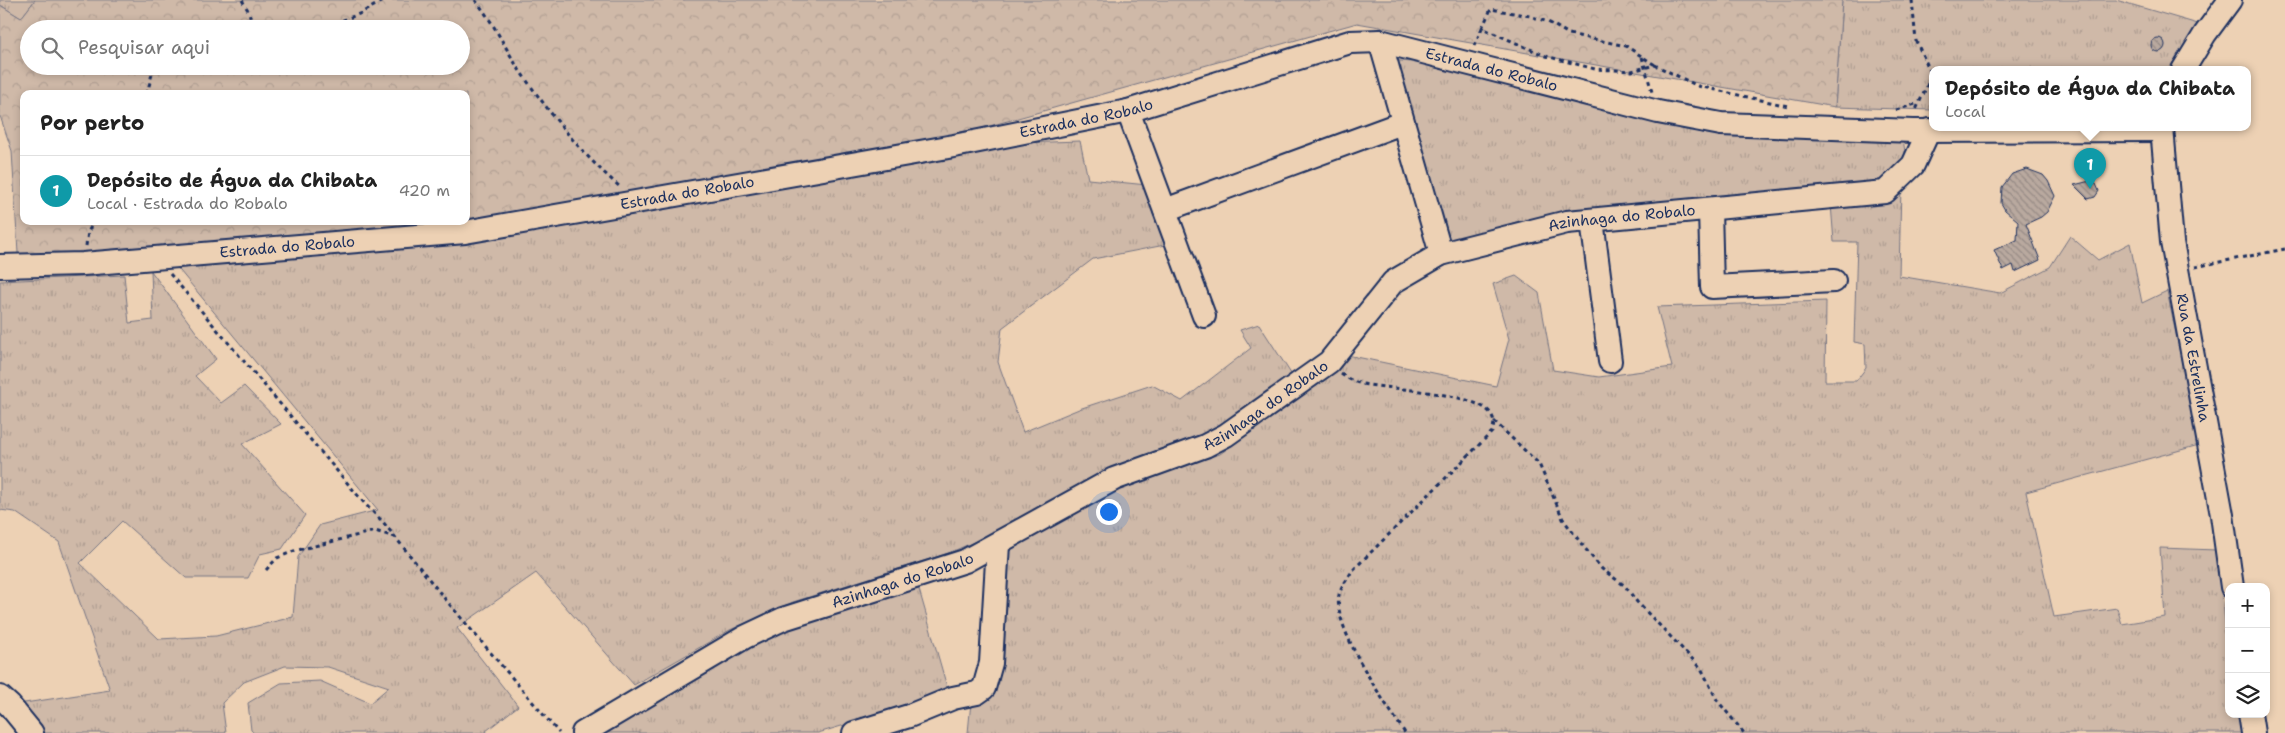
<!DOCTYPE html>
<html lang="pt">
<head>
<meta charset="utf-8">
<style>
	body { margin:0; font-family:"Shantell Sans",sans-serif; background:#f6f6f6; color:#222 }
	.controls { position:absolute; right:15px; bottom:15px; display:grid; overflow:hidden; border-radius:10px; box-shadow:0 2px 8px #0003 }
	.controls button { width:45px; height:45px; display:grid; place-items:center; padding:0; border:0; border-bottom:1px solid #e0e0e0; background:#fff; color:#222; font:25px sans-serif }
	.you { position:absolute; left:1108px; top:511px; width:18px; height:18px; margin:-12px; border:4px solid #fff; border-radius:50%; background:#1a73e8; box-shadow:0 0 0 8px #1a73e833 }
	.badge { display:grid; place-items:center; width:32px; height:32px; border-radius:50%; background:#db2777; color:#fff; font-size:16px; font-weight:700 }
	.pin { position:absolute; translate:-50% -41px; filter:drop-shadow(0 1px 2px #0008) }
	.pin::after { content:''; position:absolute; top:26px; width:18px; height:15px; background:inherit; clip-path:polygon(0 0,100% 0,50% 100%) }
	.popup { position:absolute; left:1929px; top:66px; width:322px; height:65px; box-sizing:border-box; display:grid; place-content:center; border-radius:10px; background:#fff; filter:drop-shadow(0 1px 4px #0005); font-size:16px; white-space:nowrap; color:#767676 }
	.popup b { font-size:19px; color:#222 }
	.popup::after { content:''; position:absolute; left:50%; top:100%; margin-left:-10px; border:10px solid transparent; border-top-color:#fff }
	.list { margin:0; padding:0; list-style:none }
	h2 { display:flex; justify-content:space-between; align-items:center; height:65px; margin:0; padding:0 20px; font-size:21px }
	h2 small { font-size:16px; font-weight:400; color:#767676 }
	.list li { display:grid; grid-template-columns:32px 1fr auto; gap:15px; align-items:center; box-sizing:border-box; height:70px; padding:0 20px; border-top:1px solid #e0e0e0 }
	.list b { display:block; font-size:19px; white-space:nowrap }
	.list p { margin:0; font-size:16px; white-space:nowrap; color:#767676 }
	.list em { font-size:16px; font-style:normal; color:#767676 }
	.icon { flex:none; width:28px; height:28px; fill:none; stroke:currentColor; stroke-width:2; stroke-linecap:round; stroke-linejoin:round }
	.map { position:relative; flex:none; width:2285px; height:733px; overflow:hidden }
	.search { position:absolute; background:#fff; box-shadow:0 2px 8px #0003; left:20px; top:20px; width:450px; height:55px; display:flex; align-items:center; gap:12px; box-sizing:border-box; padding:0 18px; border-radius:28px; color:#767676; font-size:19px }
	.panel { position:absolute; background:#fff; box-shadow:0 2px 8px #0003; left:20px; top:90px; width:450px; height:135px; border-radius:10px }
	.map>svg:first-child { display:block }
	.grass { fill:url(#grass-tufts); stroke:#757483 }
	.forest { fill:url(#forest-crowns); stroke:#757483; fill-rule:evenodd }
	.building { fill:url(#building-back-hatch); stroke:#1b2f5e }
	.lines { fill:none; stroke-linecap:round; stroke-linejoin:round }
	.minor-casing { stroke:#1b2f5e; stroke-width:26 }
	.path { stroke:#1b2f5e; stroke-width:3; stroke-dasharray:4 4; stroke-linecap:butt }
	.minor { stroke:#edd1b4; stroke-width:22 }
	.labels { text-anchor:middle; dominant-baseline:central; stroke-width:4.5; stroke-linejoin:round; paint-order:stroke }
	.street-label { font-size:15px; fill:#1b2f5e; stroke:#edd1b4 }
</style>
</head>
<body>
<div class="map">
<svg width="2285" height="733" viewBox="0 0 2285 733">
	<defs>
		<pattern id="grass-tufts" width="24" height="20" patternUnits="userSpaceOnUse" patternTransform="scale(1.25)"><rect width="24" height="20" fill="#cfb9a8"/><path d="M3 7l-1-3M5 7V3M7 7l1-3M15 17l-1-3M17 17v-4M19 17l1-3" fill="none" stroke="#b19f93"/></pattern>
		<pattern id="forest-crowns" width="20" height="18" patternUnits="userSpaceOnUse" patternTransform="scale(1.25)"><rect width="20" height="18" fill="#cfb9a8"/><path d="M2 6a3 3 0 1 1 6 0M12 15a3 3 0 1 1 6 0" fill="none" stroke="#b19f93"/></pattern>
		<pattern id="building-back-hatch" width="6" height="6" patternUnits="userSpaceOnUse" patternTransform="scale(1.25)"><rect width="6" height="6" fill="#b9a99f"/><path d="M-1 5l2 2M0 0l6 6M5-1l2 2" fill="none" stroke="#968a85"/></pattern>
	</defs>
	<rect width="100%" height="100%" fill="#edd1b4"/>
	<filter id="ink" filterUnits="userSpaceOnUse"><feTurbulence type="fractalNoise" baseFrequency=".02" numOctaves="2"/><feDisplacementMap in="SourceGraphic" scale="10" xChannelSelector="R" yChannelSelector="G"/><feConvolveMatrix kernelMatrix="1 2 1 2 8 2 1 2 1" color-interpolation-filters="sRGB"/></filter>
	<g filter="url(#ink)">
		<g class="grass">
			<path d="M0,0H35L21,18L0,5Z"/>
			<path d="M1842,0H2116L2198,24L2168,70H1932V110L1835,107Z"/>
			<path d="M1389,60L1458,66L1702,133L1903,139L1906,158L1880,180L1516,222L1447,245Z"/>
			<path d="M1080,141L1088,179L1147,185L1170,244L1093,259L1002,328L998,362L1023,432L1079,409L1152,385L1182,401L1251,348L1240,330L1259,324L1295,380L1224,429L1108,469L1037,514L949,553L793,602L730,630L634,685L536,573L457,628L518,706L486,731L487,733H254L251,730L248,703L281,683L320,681L370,703L389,687L328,667L285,666L244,682L222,703L226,733H41L18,704L110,690L59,542L15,512L0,510V281L124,275L129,323L153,320L151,271L216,359L195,376L221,403L244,386L281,424L242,444L305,515L282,549L260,554L248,578H186L122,521L80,563L159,639L216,636L293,617L298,557L320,525L378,510L175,265L460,244L596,216L992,144Z"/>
			<path d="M1901,185L1899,276L2000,293L2050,267L2070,236L2098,260L2130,243L2142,303L2167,291L2199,445L2026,492L2054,617L2117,608L2122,624L2165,617L2160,548L2217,550L2229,657V714H2238L2241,733H968L971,702L1009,546L1123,483L1220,454L1257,427L1347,355L1496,386L1509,339L1493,284L1516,276L1539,293L1553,370L1599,377L1672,367L1657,307L1826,301L1825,381H1856L1866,368L1865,344L1854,342L1857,242H1834L1831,204Z"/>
			<path d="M918,586L949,694L818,733H603L755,640Z"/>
		</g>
		<path class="forest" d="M35,0H1842L1835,107L1357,23L961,134L596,216L460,244L83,264L19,270L12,151L0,116V5L21,18ZM29,29H461V66H29ZM24,94H466V221H24Z"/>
		<g class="building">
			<circle cx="2158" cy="45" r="7"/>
			<path d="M2027,169L2043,175L2048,181L2055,196L2047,212L2041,217L2026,224L2040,260L2015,272L2013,265L2003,270L1994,250L2017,240L2018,221L2005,210L2001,203L2002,187L2012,174Z"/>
			<path d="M2090,181L2096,184L2099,191L2095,197L2088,199L2074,185Z"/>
		</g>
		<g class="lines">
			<g class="minor-casing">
				<g id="minor">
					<path d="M1380,41L1441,254"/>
					<path d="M2183,70L2205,34L2230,0"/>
					<path d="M1128,111L1204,316"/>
					<path id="s1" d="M2162,128L2172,242L2222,515L2232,587"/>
					<path d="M1710,209L1712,287L1834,281"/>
					<path d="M1165,210L1402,123"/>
					<path d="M1592,220L1610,361"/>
					<path id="s2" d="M0,266L83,264L465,232L954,146L1128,111L1350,42L1380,41L1658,112L1721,124L1913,131L2161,130"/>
					<path d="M0,697L10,706L32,733"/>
					<path d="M2250,714L2253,733"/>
					<path id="s3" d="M583,733L745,637L783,619L965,561L1114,479L1205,446L1226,435L1329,362L1393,282L1441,254L1567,222L1885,192L1913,165L1929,130"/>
					<path d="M854,733L909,716L953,698L977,693L984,688L991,663L998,544"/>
				</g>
			</g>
			<g class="path">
				<path d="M242,0L249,12L252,25"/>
				<path d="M475,0C493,21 505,48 520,71C549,112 581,154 619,186"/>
				<path d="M1912,0L1916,41L1932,75L1915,112"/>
				<path d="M1482,28L1491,9L1530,16L1548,22L1569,34L1626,46L1655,65"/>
				<path d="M225,29L252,25L271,29"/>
				<path d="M320,29L359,14L385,0"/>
				<path d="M1474,46L1482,28L1546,56L1595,69L1632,71L1655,65L1698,86L1788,106"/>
				<path d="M1642,57L1652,92"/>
				<path d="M147,94L154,66"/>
				<path d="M1896,110L1919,103"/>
				<path d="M86,246L88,232L94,221"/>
				<path d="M2195,267L2285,249"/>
				<path d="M170,274L366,505L383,522L445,599L559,733"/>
				<path d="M1341,374C1350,380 1358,384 1369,385C1393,389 1478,393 1491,414C1495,420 1494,426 1492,432L1352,571C1348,578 1341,587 1339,595C1332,628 1386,704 1405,733"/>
				<path d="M1494,421L1539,464L1563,519L1583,546L1602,569L1625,586L1637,602L1701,668L1717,700L1744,733"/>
				<path d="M266,570L277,558L294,551L375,531L395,537"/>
			</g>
			<use href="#minor" class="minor"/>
		</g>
	</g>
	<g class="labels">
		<g class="street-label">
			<text stroke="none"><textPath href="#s2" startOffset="1518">Estrada do Robalo</textPath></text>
			<text stroke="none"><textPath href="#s2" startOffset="1098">Estrada do Robalo</textPath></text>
			<text stroke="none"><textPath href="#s2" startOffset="692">Estrada do Robalo</textPath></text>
			<text stroke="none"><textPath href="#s3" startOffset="1181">Azinhaga do Robalo</textPath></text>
			<text stroke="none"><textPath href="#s2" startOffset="288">Estrada do Robalo</textPath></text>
			<text stroke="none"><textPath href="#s1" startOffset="232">Rua da Estrelinha</textPath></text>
			<text stroke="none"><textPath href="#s3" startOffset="761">Azinhaga do Robalo</textPath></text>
			<text stroke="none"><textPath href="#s3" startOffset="356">Azinhaga do Robalo</textPath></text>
		</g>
	</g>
</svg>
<div class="controls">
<button>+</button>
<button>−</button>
<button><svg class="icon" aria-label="layers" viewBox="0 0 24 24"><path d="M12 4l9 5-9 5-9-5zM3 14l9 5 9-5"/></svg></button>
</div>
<div class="you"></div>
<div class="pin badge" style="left:2090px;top:189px;background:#0f9aa8">1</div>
<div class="popup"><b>Depósito de Água da Chibata</b>Local</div>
<div class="search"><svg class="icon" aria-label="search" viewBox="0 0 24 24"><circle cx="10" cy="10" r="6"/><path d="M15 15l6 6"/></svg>Pesquisar aqui</div>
<section class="panel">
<h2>Por perto<small></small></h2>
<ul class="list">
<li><span class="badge" style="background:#0f9aa8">1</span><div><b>Depósito de Água da Chibata</b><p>Local · Estrada do Robalo</p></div><em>420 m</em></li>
</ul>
</section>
</div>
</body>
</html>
